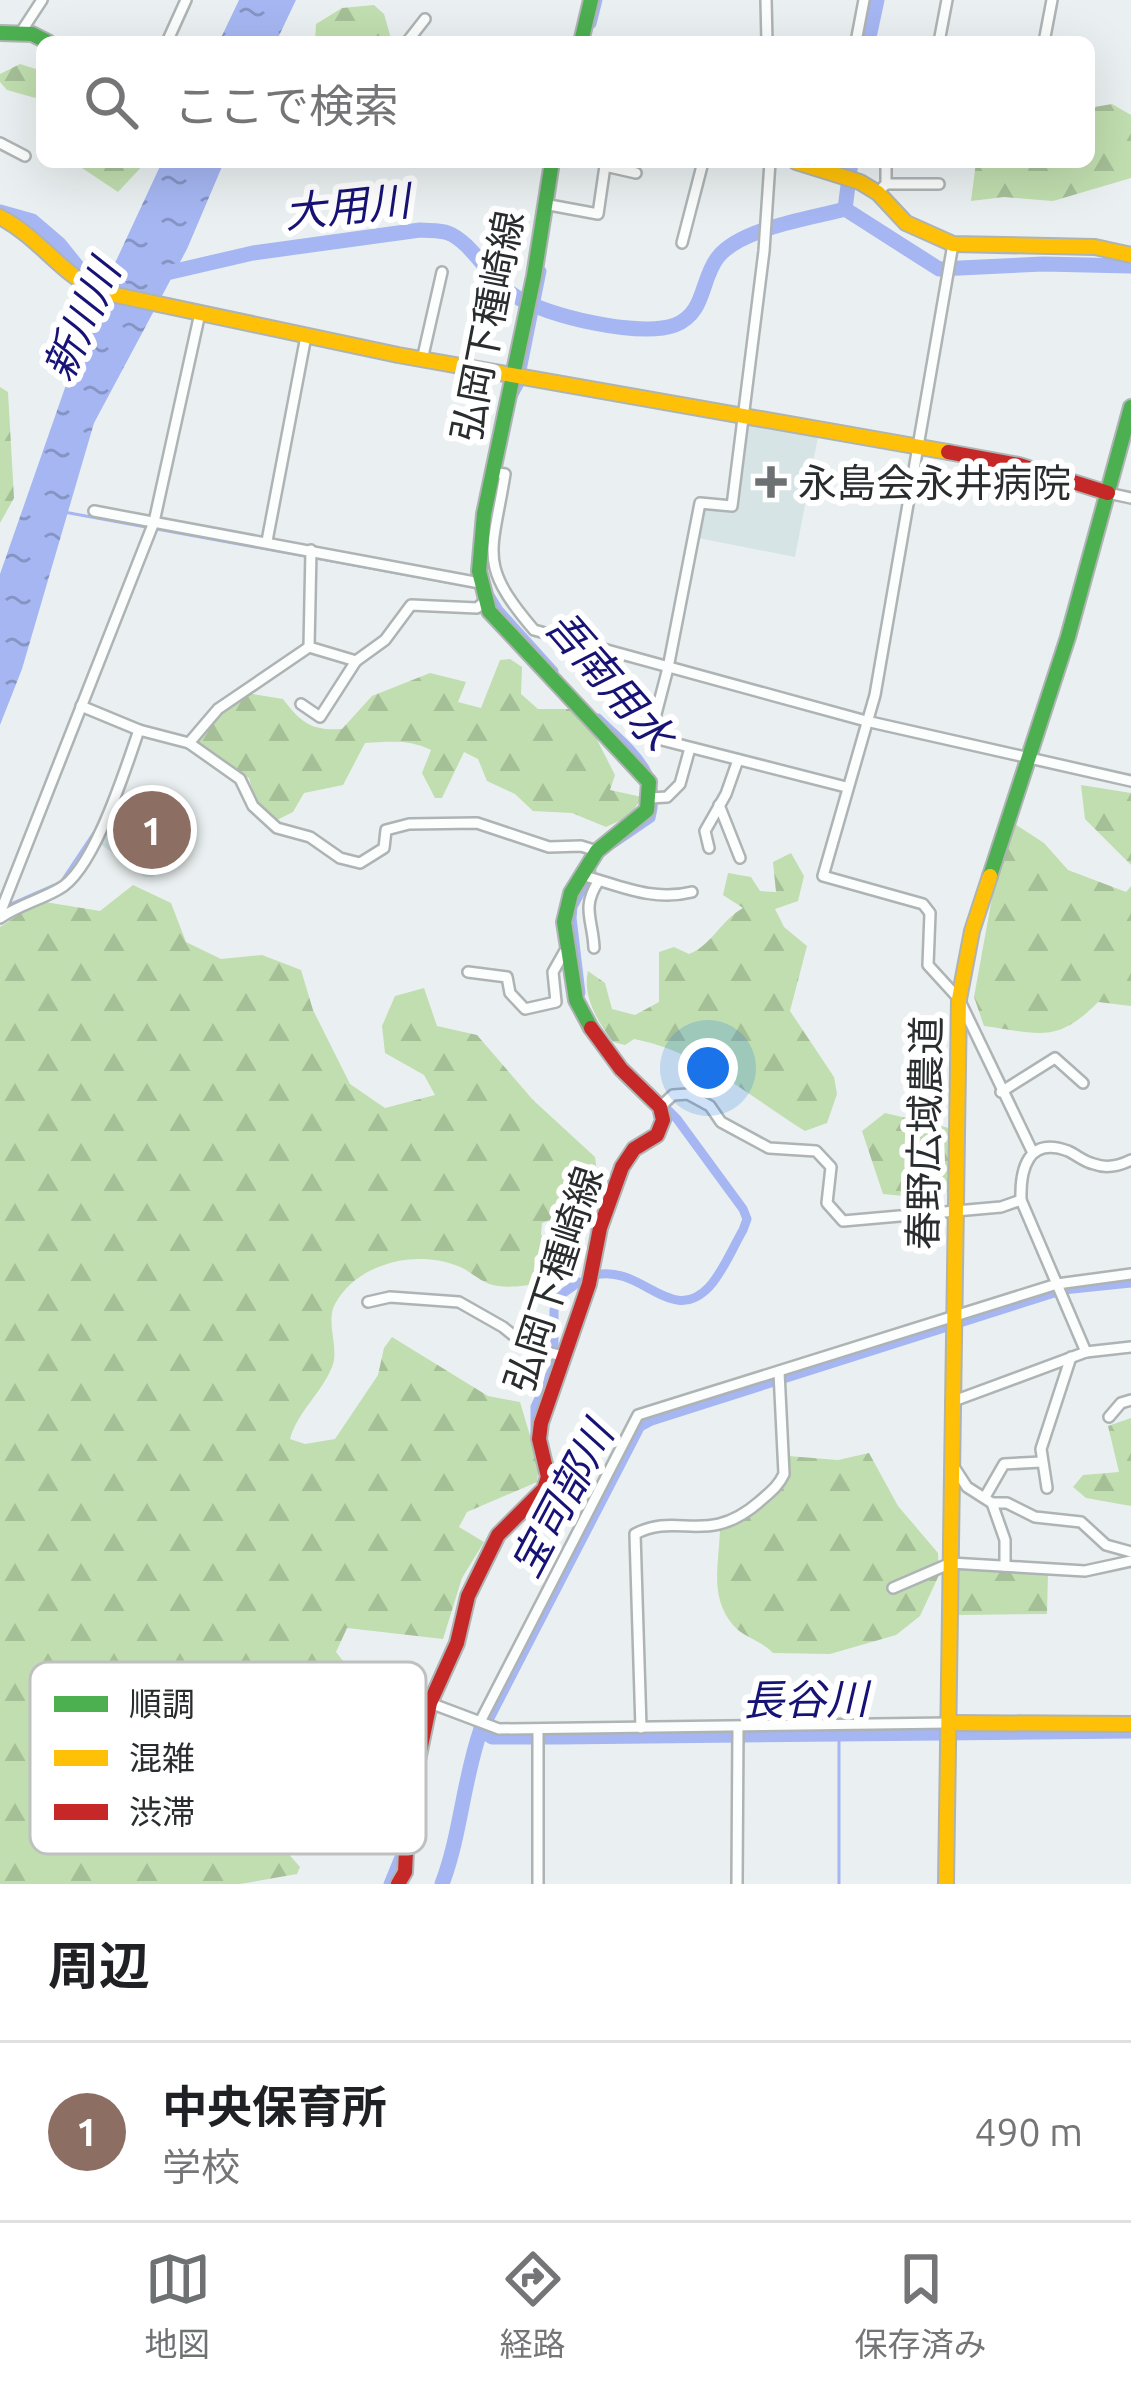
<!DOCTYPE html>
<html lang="ja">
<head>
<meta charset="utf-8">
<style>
	body { margin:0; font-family:Ubuntu,"Noto Sans JP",sans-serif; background:#f2f2f2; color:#202124 }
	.you { position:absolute; left:708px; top:1068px; width:42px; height:42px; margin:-30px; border:9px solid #fff; border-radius:50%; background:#1a73e8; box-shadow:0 0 0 18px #1a73e833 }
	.badge { display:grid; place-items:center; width:78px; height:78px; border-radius:50%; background:#6d7172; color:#fff; font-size:39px; font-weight:700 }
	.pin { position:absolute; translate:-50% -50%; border:6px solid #fff; box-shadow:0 3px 12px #0006 }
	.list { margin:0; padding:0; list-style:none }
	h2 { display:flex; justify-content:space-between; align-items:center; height:156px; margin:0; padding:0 48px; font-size:51px }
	h2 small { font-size:39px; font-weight:400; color:#757577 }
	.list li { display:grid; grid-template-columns:78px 1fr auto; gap:36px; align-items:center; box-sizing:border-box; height:180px; padding:0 48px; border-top:3px solid #e0e0e0 }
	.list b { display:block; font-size:45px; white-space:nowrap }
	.list p { margin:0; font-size:39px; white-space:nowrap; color:#757577 }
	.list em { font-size:39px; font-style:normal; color:#757577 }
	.icon { flex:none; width:66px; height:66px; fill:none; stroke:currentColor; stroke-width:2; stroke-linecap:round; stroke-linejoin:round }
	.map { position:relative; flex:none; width:1131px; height:1884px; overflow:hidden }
	.search { position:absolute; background:#fff; box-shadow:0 12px 48px #0002; left:36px; right:36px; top:36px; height:132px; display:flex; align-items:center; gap:30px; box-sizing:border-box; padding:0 42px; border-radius:18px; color:#757577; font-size:45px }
	.sheet { height:336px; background:#fff }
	nav { display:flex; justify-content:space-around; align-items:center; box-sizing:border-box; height:168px; border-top:3px solid #e0e0e0; background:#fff; font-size:33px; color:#757577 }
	nav a { display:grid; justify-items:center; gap:6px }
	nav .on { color:#6d7172 }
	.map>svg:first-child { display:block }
	.built { fill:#d6e4e5 }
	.forest { fill:url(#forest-firs) }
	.water { fill:url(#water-ripples) }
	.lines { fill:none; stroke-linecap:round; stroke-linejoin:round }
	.stream { stroke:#a5b6f2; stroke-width:3 }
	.canal { stroke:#a5b6f2; stroke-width:9 }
	.river { stroke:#a5b6f2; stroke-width:15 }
	.street-casing { stroke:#aeb3b3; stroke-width:14 }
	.fast-casing { stroke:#aeb3b3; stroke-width:18 }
	.slow-casing { stroke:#aeb3b3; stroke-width:18 }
	.jam-casing { stroke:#aeb3b3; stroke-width:18 }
	.street { stroke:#fcfdfd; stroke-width:9 }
	.fast { stroke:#4caf50; stroke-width:14 }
	.slow { stroke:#ffc107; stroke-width:14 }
	.jam { stroke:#c62828; stroke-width:14 }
	.poi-dot { fill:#6d7172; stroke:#fff; stroke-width:4.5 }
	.labels { text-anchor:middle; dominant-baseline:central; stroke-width:12; stroke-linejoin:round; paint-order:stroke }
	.street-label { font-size:39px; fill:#292d2e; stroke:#fff }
	.poi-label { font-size:39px; fill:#292d2e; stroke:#fff; text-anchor:start }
	.water-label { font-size:42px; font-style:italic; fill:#171275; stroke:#fff }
	.key { fill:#fff; stroke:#bfc0c0; stroke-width:3 }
	.key-label { font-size:33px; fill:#292d2e }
</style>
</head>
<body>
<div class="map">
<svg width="1131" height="1884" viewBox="0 0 1131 1884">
	<defs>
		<pattern id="forest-firs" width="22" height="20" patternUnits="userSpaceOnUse" patternTransform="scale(3)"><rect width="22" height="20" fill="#c0deaf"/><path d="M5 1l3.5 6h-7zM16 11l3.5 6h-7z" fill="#a5bf97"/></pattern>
		<pattern id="water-ripples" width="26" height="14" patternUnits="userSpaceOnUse" patternTransform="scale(3)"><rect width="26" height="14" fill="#a5b6f2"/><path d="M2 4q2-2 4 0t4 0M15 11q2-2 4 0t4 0" fill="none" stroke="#8694c4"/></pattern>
	</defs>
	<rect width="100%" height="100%" fill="#eaf0f1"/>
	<g class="built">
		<path d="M746,424L818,437L795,557L698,538L703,506L735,508Z"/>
		<path d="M122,797L184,813L153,877H145L99,843Z"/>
	</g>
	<g class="forest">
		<path d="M374,5L384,14L392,42H315L316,24L342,8Z"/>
		<path d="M20,64L42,71V104L39,99L7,90L0,82V74Z"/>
		<path d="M1112,104L1131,115V178L1053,201L1004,197L971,201L976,162L1027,167L1028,162H1089V108Z"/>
		<path d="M73,162H146L118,192Z"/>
		<path d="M0,387L8,392L14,498L0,523Z"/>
		<path d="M510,659L522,667L521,694L538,709H575L591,728L615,775L610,790L642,797L630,816L606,827L572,813L533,811L515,794L487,781L478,759L464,752L442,798H435L422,773L431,750C408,739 389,742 365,743L343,785L304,793L293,812L277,820L255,800L249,778L210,759L194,738L203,725L247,693L283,699C301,723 312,731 342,729L372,696L430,673L466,682L458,702L481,708L500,660Z"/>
		<path d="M1081,785L1131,793V865L1085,819Z"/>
		<path d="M1015,824L1044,843L1068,870L1126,892L1131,886V1006L1098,1002C1056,1045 1038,1033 984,1026L974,997L995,881Z"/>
		<path d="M791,853L804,876L798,901L775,909L784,927L807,946L790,1011L834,1077L837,1094L827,1123L805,1131C750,1097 699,1051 634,1039L625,1045L613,1042C598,1022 582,996 588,971L605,983L612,1009L635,1015L659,1002V952L674,947L689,954C712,945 721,920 743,908L723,895L728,873L751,877L760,891L776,892L773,862Z"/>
		<path d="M133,885L171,903L186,942L221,959L262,955L301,970L313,1010L350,1084L385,1108L435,1095L424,1075L385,1053L382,1026L395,996L424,988L437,1026L477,1035L533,1100L595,1157L601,1201L542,1223L541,1235L571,1255L570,1271C553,1282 519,1289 498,1286C481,1284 473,1272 458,1266C416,1249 357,1263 335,1304C325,1322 340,1349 332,1367C321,1394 298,1411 290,1439L305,1444L335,1439L378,1375L384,1348L392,1337L488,1396L520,1402L539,1466L537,1482L467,1512L459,1527L484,1542L462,1578L443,1639L347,1628L336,1652L365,1689L378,1733L390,1742L383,1789L293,1816L279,1843L300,1867L297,1874L240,1884H0V927L39,901L100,911Z"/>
		<path d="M885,1113L949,1128L950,1190L936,1199L883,1194L862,1131Z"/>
		<path d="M1131,1418V1506L1086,1498L1073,1487L1083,1475L1119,1472L1108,1426Z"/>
		<path d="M869,1453L898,1506L938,1553L939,1575L920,1616L896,1635L830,1654L773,1653C761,1640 744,1638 733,1625C709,1597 719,1563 720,1530C753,1518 784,1493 788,1456L838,1460Z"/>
		<path d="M957,1567L1048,1573L1047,1614L956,1615Z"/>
	</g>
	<g class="water">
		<path d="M239,0H296L276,42H219Z"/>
		<path d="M162,162H224L187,249L94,423L22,669L0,725V574L89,319Z"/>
	</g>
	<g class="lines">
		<g class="stream">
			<path d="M64,512L479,588"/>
			<path d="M6,906L61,882L95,831"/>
			<path d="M839,1884V1734"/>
		</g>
		<g class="canal">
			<path d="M592,24L598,0"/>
			<path d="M512,398L519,385L542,271"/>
			<path d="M488,592L499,610L554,671"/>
			<path d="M598,718C628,748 664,771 651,818L613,844"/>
			<path d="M581,993L572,918L573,907L592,871"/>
			<path d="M595,1275C642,1264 671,1327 709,1287C723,1272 733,1247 743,1230L747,1219L743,1209L677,1119L660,1102"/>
			<path d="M535,1440V1407L554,1366V1310L559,1296L579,1282"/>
			<path d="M388,1884L399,1857L401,1805L413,1755"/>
		</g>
		<g class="river">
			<path d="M868,42L877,0"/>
			<path d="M845,209L851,162"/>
			<path d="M0,212L32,221L59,244L80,270L91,279L120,287"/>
			<path d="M158,275L253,253L420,230C429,231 440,230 448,233C471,241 492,282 515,296C546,316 640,338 675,325C706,313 700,280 718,257C741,228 809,219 845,209L939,269L1043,264L1131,266"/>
			<path d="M481,1729L492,1737H559L1131,1731"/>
			<path d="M442,1884C461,1834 463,1780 481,1729L638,1425L651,1418L1063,1287L1131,1280"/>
		</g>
		<g class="street-casing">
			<g id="street">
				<path d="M766,0L767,42"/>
				<path d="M21,32L42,0"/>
				<path d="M167,42L186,0"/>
				<path d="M407,42L425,19"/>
				<path d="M856,42L864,0"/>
				<path d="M939,42L947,0"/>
				<path d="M1044,42L1052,0"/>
				<path d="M0,143L25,156"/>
				<path d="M605,162V166L636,173"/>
				<path d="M770,162L764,251L732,506L700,503L668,668L650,737L846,787"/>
				<path d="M886,184H939"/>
				<path d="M882,188L886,184V162"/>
				<path d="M544,204L598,214L605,166"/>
				<path d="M682,243L703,162"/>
				<path d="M953,244L875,695L823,876L923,904L930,913L928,965L959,999L1033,1153"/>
				<path d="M422,360L442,272"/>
				<path d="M491,472L505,474C492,555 477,563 534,630L866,721L1131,781"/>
				<path d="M1108,493L1131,498"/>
				<path d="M94,511L480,583"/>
				<path d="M267,541L306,336"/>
				<path d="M309,647L311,550"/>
				<path d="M301,704L320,717L356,661"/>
				<path d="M81,706L139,730"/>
				<path d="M189,743L240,779L253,806L277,828L310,837L340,858L360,863L384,848L386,830L409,824L477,823L549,847L581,846L597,851"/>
				<path d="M650,798L667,797L680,784L690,748"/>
				<path d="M719,805L740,858"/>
				<path d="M709,848L705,831L726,794L738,760"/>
				<path d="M581,875C619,885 652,902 692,892"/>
				<path d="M0,913L154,522L200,313"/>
				<path d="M0,918C19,905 40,900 59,889C94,871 126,767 139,730L189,743L218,709L309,647L356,661L385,640L411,605L477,608L486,600"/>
				<path d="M594,948C593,920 581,908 598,882"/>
				<path d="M468,972L507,977L510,993L525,1009L556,1002L553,972L566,949"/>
				<path d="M1001,1092L1055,1058L1083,1083"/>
				<path d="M660,1107L673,1095L688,1094L710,1106L721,1122L769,1148L816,1151L831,1167L827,1203L843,1221L1001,1207L1021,1200"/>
				<path d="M368,1302L390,1297L459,1302L503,1327L529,1348L563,1356"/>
				<path d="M1086,1352L1021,1200C1020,1169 1028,1136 1068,1151C1077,1155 1084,1162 1094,1164C1107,1169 1119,1166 1131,1160"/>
				<path d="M951,1402L1086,1352L1131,1347"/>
				<path d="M1109,1417L1121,1403L1131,1400"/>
				<path d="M954,1467L967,1487L992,1503L1005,1540V1566"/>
				<path d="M1047,1488L1041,1449L1071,1357"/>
				<path d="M985,1497L1004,1464L1042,1462"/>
				<path d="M992,1503H1007L1035,1517L1081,1522L1106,1545L1131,1552"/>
				<path d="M893,1588L951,1563L1085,1571L1131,1561"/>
				<path d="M430,1703L499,1729L949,1723"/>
				<path d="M481,1720L638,1415L1057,1284L1131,1274"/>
				<path d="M641,1728L635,1534C678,1511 707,1547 759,1502C769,1493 778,1487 784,1474L779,1372"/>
				<path d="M538,1884V1730"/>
				<path d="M737,1884L738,1728"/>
			</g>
		</g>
		<g class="fast-casing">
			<g id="fast">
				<path d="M0,33L32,34L48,42"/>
				<path d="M581,42L591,0"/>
				<path d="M552,162L534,276L484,514L479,571L489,611L649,782L647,810L597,851L571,893L564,922L576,1000L591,1028"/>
				<path d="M990,876L1068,637L1131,407"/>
			</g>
		</g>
		<g class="slow-casing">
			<g id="slow">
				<path d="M796,162L860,182L878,193L906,223L953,244L1095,247L1131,255"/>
				<path d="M0,217C37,236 60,272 97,291L398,355L948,452"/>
				<path d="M949,1723L1131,1724"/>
				<path d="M946,1884L959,999L972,931L990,876"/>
			</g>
		</g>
		<g class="jam-casing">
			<g id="jam">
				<path d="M948,452L1019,465L1108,493"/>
				<path d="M398,1884L405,1872L408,1808L430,1703L457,1643L468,1596L498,1535L544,1489L548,1477L539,1439L541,1423L589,1284L600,1228L622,1167L634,1149L657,1135L663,1120L660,1107L621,1069L591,1028"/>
			</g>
		</g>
		<use href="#street" class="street"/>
		<use href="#fast" class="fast"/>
		<use href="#slow" class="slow"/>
		<use href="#jam" class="jam"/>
	</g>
	<path class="poi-dot" d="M765 464h12v12h12v12h-12v12h-12v-12h-12v-12h12z"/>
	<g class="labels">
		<g class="street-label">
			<text transform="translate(487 326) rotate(-79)">弘岡下種崎線</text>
			<text transform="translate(924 1133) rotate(-89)">春野広域農道</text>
			<text transform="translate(553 1279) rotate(-72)">弘岡下種崎線</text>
		</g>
		<g class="poi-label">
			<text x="798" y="482">永島会永井病院</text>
		</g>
		<g class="water-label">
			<text transform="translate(347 206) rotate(-6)">大用川</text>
			<text transform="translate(81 320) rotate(-66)">新川川</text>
			<text transform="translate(610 680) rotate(49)">吾南用水</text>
			<text transform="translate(561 1499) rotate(-62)">宝司部川</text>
			<text transform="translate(805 1699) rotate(-1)">長谷川</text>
		</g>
	</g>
	<rect x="30" y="1662" width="396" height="192" rx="18" class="key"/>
	<rect x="54" y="1696" width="54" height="16" fill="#4caf50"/>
	<rect x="54" y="1750" width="54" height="16" fill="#ffc107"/>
	<rect x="54" y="1804" width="54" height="16" fill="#c62828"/>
	<g class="key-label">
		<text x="129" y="1716">順調</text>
		<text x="129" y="1770">混雑</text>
		<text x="129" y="1824">渋滞</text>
	</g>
</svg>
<div class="you"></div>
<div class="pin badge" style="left:152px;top:830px;background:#8d6e63">1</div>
<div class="search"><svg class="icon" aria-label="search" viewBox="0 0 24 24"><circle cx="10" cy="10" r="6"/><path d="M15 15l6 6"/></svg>ここで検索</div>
</div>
<section class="sheet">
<h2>周辺<small></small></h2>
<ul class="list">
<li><span class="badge" style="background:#8d6e63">1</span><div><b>中央保育所</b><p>学校</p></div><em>490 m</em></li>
</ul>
</section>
<nav>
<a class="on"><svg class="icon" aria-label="map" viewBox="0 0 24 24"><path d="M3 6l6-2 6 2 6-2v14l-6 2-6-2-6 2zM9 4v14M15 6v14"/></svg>地図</a>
<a><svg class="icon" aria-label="directions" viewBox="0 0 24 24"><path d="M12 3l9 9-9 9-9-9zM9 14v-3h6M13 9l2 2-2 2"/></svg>経路</a>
<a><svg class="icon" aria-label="saved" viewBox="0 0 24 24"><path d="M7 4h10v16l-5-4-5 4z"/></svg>保存済み</a>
</nav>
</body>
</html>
